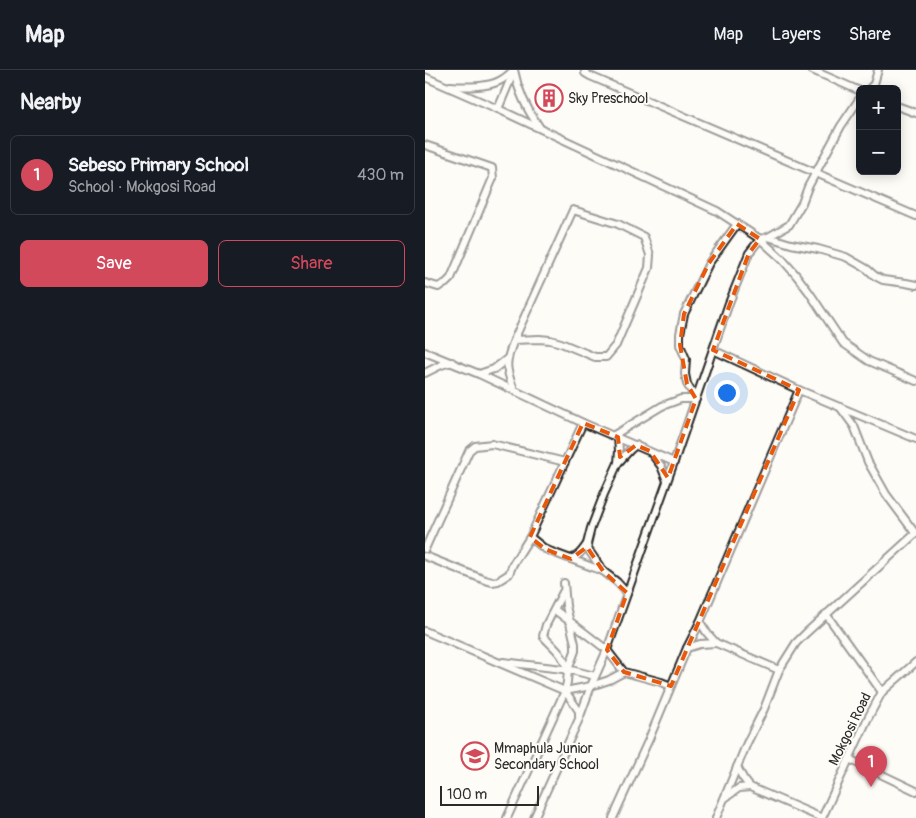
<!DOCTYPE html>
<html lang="en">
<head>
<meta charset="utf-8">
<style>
	body { margin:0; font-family:Pangolin,sans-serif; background:#242831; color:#f1f3f6 }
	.controls { position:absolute; right:15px; top:15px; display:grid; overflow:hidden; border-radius:8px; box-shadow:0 2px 12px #0003 }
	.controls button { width:45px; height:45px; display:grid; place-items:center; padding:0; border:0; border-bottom:1px solid #363941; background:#171b24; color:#f1f3f6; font:25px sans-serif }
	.scale { position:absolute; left:15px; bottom:12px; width:99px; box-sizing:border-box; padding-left:5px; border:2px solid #2b2b2b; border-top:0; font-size:14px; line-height:18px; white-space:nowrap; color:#2b2b2b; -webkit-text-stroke:4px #fdfcf7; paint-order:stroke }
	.you { position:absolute; left:301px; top:322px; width:18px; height:18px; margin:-12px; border:4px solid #fff; border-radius:50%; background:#1a73e8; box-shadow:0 0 0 8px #1a73e833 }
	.badge { display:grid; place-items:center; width:32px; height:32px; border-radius:50%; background:#d1495b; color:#fff; font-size:16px; font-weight:700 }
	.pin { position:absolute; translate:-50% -41px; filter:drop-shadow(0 1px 2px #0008) }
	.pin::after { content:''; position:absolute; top:26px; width:18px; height:15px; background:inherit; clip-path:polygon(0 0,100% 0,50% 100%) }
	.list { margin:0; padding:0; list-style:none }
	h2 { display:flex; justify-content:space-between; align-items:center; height:65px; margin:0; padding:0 20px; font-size:21px }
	h2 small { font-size:16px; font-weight:400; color:#9ea1a6 }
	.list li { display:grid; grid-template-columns:32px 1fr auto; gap:15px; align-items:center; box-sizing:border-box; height:80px; margin:0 10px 10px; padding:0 10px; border:1px solid #363941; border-radius:8px }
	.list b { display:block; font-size:19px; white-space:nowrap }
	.list p { margin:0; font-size:16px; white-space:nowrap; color:#9ea1a6 }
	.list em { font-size:16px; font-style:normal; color:#9ea1a6 }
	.actions { display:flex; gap:10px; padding:15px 20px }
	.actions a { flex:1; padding:11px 0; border:1px solid #d1495b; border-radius:8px; text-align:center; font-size:18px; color:#d1495b }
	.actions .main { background:#d1495b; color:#fff }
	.map { position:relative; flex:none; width:491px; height:748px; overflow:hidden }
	header { display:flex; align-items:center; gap:30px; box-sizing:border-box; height:70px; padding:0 25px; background:#171b24; border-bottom:1px solid #363941 }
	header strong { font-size:24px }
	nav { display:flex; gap:28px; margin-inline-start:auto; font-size:18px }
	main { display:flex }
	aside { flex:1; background:#171b24 }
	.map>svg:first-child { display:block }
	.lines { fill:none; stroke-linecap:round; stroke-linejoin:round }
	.minor-casing { stroke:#2b2b2b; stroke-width:10 }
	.minor { stroke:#fdfcf7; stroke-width:6 }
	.marked { fill:none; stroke:#e8590c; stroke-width:4; stroke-dasharray:10 6; stroke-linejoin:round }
	.labels { text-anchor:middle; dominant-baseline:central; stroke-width:4; stroke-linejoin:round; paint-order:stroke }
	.poi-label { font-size:14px; fill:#2b2b2b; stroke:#fdfcf7; text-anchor:start }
	.street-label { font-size:14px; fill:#2b2b2b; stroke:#fdfcf7 }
</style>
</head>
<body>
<header>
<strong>Map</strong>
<nav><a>Map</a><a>Layers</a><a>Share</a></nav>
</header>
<main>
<aside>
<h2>Nearby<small></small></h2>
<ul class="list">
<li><span class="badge">1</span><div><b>Sebeso Primary School</b><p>School · Mokgosi Road</p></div><em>430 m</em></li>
</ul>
<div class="actions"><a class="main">Save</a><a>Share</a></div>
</aside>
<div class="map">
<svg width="491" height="748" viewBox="0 0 491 748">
	<rect width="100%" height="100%" fill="#fdfcf7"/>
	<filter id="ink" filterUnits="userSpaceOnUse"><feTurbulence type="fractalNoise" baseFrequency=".02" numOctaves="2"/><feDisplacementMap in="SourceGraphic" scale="10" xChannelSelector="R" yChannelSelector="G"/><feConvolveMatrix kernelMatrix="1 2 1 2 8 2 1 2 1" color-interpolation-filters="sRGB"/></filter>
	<g filter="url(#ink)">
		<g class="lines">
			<g class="minor-casing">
				<g id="minor">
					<path d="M160,0V3L165,6L491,146"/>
					<path d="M387,0L435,21"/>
					<path d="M0,7L73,39L292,141L335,169L357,189L371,205L384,222L418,273L444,291L491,311"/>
					<path d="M25,16C40,17 63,18 76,10C81,8 85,3 89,0C93,22 102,40 115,58"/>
					<path d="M444,19L449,14L453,0"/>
					<path d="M472,36L491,43"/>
					<path d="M73,39L89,1"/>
					<path d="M0,75L67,98L68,108L26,208L21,213L13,217L0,213"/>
					<path d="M343,167L366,174L393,179L421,187L442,199L450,206L458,210L481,213L491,215"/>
					<path d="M288,280L374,320L491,369"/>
					<path d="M0,282L54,304L158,353L249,392L182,580L166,616L154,649L109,748"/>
					<path d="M0,303L16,295L27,292"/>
					<path d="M54,304L69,299L82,289"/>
					<path d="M89,320C80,297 80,293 89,270L148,140L193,154L219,167L225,185L224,198L191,275L181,287H170L136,273L125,270L114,269L89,270"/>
					<path d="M271,329L262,314L260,304L261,289L255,275V264L259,244L284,193L312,154"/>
					<path d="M415,337L429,356L443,392L461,424L490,463"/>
					<path d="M189,365L237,336L256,329H271"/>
					<path d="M227,384L236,396L242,411"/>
					<path d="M249,392L304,233L324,183L335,169L343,167L364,155L377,133L383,117L416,56L435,28"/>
					<path d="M193,393L205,380L211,375"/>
					<path d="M105,467L120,479L127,482L178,501L192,512L202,523"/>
					<path d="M0,479L44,381L50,376L67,374L140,392"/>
					<path d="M0,486L60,510L67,512L73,511L84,504L88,494L105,467L158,353"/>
					<path d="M146,489C154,486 157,481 162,474"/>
					<path d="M178,501L163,479L162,474L166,458L179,424L193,393L194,381L193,367"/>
					<path d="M138,522L121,555L118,566C129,578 137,582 143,600"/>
					<path d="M130,540L182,580L199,602L236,612L246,616"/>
					<path d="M401,544L457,622"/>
					<path d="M275,552L282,563L291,573L354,600"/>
					<path d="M0,561L140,621L154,641V646"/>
					<path d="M262,578L275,574L291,573"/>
					<path d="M78,592L146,600L170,606"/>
					<path d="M140,621L166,616L184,610L199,602"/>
					<path d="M424,689L491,721"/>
					<path d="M312,697L318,708L325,717L397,748"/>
					<path d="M300,728L314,718L325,717"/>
					<path d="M82,748L140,621L142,612L143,600L150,581V574L141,536L139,513"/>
					<path d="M188,748L224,669L262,578L275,552L374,320"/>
					<path d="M291,748L322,673L339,639L354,600L371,573L381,563L491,463"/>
					<path d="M397,748L442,650L457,622L491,592"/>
				</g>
			</g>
			<use href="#minor" class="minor"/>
		</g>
	</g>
	<path d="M0 0H491V748H0ZM312,154L335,169L324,183L288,280L374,320L246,616L199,602L182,580L202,523L178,501L162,477L146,489L120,479L105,467L158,353L193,367L195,387L211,375L225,381L243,408L271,329L262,314L255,275L259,244L284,193Z" fill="#fdfcf7" fill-opacity=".55" fill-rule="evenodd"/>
	<path class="marked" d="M312,154L335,169L324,183L288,280L374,320L246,616L199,602L182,580L202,523L178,501L162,477L146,489L120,479L105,467L158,353L193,367L195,387L211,375L225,381L243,408L271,329L262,314L255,275L259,244L284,193Z"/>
	<defs>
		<g id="building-ring" transform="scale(1.4375)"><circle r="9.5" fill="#fdfcf7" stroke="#d1495b" stroke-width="1.5"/><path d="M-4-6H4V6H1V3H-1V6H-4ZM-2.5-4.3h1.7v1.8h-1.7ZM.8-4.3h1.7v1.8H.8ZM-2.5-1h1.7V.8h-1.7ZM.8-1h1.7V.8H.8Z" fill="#d1495b"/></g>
		<g id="school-ring" transform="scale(1.4375)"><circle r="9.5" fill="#fdfcf7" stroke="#d1495b" stroke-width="1.5"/><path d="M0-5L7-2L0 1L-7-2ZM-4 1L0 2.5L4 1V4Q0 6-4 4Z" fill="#d1495b"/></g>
	</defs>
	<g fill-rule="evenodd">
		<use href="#building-ring" x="124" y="28"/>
		<use href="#school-ring" x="50" y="686"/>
	</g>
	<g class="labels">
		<g class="poi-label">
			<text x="143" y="28">Sky Preschool</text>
			<text x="69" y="678">Mmaphula Junior<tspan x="69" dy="16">Secondary School</tspan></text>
		</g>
		<g class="street-label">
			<text transform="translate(425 659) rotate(-64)">Mokgosi Road</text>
		</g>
	</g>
</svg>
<div class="controls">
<button>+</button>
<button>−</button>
</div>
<div class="scale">100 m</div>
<div class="you"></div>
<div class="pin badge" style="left:446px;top:717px">1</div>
</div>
</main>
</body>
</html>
